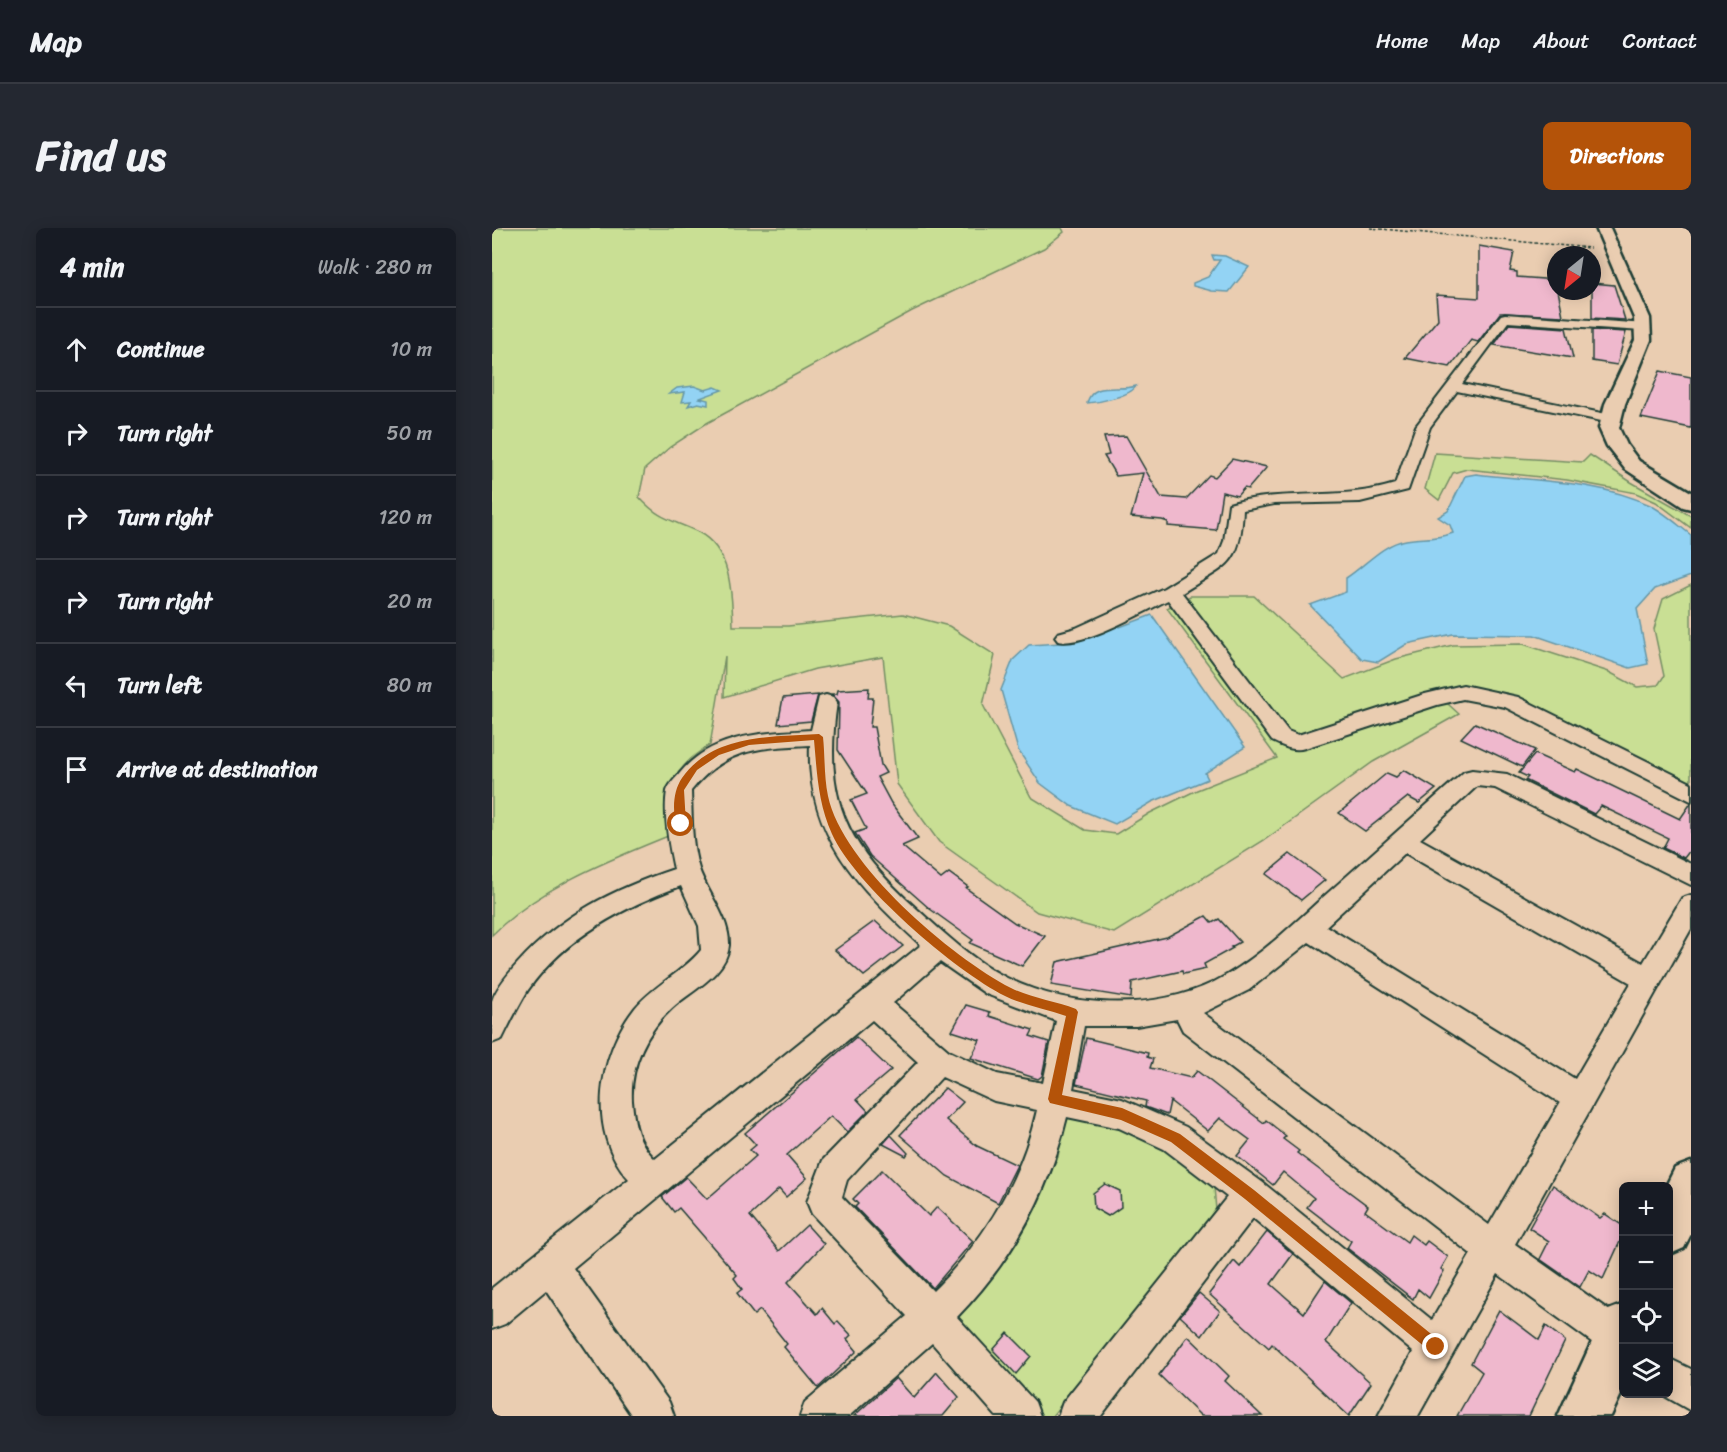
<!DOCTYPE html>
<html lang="en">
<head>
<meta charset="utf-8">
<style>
	body { margin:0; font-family:Sriracha,sans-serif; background:#242831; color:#f1f3f6 }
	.controls { position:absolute; right:18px; bottom:18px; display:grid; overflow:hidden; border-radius:9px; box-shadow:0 3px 15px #0003 }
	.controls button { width:54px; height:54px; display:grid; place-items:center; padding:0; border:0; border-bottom:2px solid #363941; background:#171b24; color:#f1f3f6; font:30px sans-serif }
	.compass { position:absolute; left:1055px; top:18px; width:54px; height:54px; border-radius:50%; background:#171b24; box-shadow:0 3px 15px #0003; rotate:210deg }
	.stop { position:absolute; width:18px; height:18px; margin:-14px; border:4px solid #b45309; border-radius:50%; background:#fff }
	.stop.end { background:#b45309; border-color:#fff; box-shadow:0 2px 6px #0008 }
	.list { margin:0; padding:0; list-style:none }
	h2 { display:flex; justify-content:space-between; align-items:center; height:78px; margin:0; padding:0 24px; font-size:26px }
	h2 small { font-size:20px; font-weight:400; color:#9ea1a6 }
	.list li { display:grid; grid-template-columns:39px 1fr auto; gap:18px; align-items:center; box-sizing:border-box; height:84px; padding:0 24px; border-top:2px solid #363941 }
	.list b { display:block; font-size:22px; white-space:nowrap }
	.list em { font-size:20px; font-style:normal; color:#9ea1a6 }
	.icon { flex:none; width:33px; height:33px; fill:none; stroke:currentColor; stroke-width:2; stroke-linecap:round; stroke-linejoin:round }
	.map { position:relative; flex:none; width:1199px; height:1188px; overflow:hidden; border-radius:9px }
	header { display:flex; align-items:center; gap:36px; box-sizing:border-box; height:84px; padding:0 30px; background:#171b24; border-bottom:2px solid #363941 }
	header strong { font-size:28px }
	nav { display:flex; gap:33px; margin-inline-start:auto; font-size:21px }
	.intro { display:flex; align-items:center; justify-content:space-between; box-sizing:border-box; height:144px; padding:0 36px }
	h1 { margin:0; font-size:42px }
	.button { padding:15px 27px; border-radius:9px; background:#b45309; color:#fff; font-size:21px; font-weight:700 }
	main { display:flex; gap:36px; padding:0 36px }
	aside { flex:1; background:#171b24; border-radius:9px; box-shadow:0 3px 15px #0003 }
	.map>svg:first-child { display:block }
	.green { fill:#c9df94; stroke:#748e64; stroke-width:1.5 }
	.water { fill:#93d3f4; stroke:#6597a7; stroke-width:1.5 }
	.building { fill:#efb8cd; stroke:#1f3d34; stroke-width:1.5 }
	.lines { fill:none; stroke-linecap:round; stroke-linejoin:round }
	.street-casing { stroke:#1f3d34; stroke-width:4 }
	.secondary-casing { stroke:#1f3d34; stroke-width:5 }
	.path { stroke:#1f3d34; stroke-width:1.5; stroke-dasharray:3 2; stroke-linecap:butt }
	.street { fill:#eacdb1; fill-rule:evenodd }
	.secondary { fill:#eacdb1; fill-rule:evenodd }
	.route { fill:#b45309 }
</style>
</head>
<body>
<header>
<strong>Map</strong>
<nav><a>Home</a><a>Map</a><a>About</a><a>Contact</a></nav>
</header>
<div class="intro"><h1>Find us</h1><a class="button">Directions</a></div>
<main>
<aside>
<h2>4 min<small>Walk · 280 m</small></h2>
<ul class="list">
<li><svg class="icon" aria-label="ahead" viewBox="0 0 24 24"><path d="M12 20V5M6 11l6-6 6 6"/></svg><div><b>Continue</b></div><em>10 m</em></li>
<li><svg class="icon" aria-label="right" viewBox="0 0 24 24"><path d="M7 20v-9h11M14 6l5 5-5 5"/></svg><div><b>Turn right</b></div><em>50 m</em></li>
<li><svg class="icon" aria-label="right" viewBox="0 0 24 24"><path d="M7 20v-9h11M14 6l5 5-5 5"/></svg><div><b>Turn right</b></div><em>120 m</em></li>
<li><svg class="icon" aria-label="right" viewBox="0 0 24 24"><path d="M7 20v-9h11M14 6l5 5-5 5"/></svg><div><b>Turn right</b></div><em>20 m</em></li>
<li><svg class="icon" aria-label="left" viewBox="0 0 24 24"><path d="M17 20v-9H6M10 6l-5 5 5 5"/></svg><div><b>Turn left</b></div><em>80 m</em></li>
<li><svg class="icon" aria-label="arrive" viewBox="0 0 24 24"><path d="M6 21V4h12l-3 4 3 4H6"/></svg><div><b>Arrive at destination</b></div></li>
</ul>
</aside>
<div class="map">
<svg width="1199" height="1188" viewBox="0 0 1199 1188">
	<rect width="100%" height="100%" fill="#eacdb1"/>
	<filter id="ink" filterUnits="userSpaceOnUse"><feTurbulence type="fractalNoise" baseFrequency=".0167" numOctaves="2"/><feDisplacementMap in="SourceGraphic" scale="12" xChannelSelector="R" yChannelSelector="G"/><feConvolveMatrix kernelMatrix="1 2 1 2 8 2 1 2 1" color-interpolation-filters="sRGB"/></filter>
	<g filter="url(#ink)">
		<g class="green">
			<path d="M0,0H570L572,4L552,20L420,83L215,195L178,219L153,241L147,269C169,293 179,291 206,304C239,321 240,364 241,398H296L411,386L457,398L503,427L491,477L539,569L593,602L624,606L658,585L705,562L785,530L675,380L698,368H762L852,451L904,431L961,417L1031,416L1117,444L1145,459L1166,457L1172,448L1162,401L1171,371L1199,357V560L1016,469L944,465L967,486L881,534L774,611L622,705L545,684L447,614L405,556L391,429L323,441L232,469L233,428L218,517C201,527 181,545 176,566C173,578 176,595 176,608C115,633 48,659 0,707Z"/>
			<path d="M943,225L1091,234L1098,227L1139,254L1199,288V300L1164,274L1144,265L1075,252L975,241L961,245L947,272L933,261Z"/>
			<path d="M572,889L620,896L668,918L722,959L724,982L560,1188H551L459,1085L539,981L566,929Z"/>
		</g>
		<g class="water">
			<path d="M720,27L733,28L757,39L737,64L720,63L701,58V55L716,49L728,32H722Z"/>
			<path d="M202,158L213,162L223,159L230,162L208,170L216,172V177L206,175L196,178L199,173L190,174L193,164L177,166L185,160Z"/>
			<path d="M644,158C639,168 608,174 595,175C601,152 627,164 644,158Z"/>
			<path d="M984,246C1041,253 1105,252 1158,277C1172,284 1186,297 1199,307V348L1163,361L1145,381L1156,436L1138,440L1042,407L961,406L915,416L886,434L870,431L818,377L854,364V350C873,338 890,316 914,312C932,309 943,312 961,305L958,297L946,289L956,283L973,248Z"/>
			<path d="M660,387L753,519L713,545L716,551L660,574L623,596L579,578L548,555L526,522L509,462L521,432L537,417L585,414L623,395L628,399Z"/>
		</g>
		<g class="building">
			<path d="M987,18L1022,24L1018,43L1025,44V49L1064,52L1071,88L1008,85L986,114L979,112L958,139L913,130L946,91L944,67L987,70Z"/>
			<path d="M1100,55L1122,57L1133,92L1100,90Z"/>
			<path d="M1017,96L1074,100L1081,130L1002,117Z"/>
			<path d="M1100,102L1134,104L1125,137L1100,133Z"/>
			<path d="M1168,143L1199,149V200L1149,190Z"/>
			<path d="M634,208L669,269L694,271L717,247L723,249L740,231L775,239L756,261L752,260L745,268L730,264L724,302L676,298V294L670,292L639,289L651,245L624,248L612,228L617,227L612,209Z"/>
			<path d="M377,460L376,470H381L378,499H382L389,537L394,545L385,549L399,575L426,611L410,618L449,651L457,645L476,659L474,660L523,695L553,708L530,738L478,715L481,712L438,681L378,628L363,605L374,601L359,572L375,566L346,522L347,474L339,466H345L346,462Z"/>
			<path d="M326,467L319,493L286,496L291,470Z"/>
			<path d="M983,495L1043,522L1030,539L969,510Z"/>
			<path d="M1043,526L1083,544L1085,541L1188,591L1199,575V621L1192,630L1171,620L1176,610L1109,578L1102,586L1033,552L1036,549L1027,545Z"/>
			<path d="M912,542L944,561L927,575L916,569L873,603L847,585L895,545L904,549Z"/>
			<path d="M798,626L833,652L809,672L774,646Z"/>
			<path d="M714,688L720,695L727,691L748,714L739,719L741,720L712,736L714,741L691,746L690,743L640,754L639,770L559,757L565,734L675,709Z"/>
			<path d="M383,693L411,718L372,748L343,722Z"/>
			<path d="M474,777L498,784L497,788L541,802L538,808L557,814L550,848L546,851L479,830L488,812L460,803Z"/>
			<path d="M364,809L399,842L365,871L376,883L355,904L339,888L295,927L315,950L294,969L287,961L258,988L287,1023L315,997L332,1016L296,1054L325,1086L330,1080L343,1096L346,1093L359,1107L355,1111L365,1123L326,1160L292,1119L295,1116L268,1082L262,1087L245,1065L250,1061L242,1050L245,1047L187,980L182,984L170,969L194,949L215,971L264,928L258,922L264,917L253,905Z"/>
			<path d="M594,810L656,825L655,829L661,831L658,840L699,850L705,843L772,895L774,892L794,908L791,911L807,923L805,925L876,978L873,983L915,1014L919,1007L932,1017L935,1013L956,1029L949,1041L952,1043L937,1070L926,1061L921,1071L855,1020L859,1013L815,979L822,970L791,944L781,957L745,928L758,912L728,890L716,903L678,873L675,887L653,879L654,873L584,856Z"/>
			<path d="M453,860L471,874L454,892L485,918L525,937L506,975L455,948L408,907Z"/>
			<path d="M399,907L416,925L414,928L391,916Z"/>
			<path d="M390,942L437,988L445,979L481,1013L441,1060L363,979L366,976L361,971Z"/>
			<path d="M613,956L628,963L629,979L616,988L602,980L601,965Z"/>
			<path d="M1061,957L1108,990L1113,986L1131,998V1007L1111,1051L1097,1042L1088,1059L1048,1031L1057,1013L1037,1000Z"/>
			<path d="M775,1004L801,1026L779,1056L812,1085L833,1053L859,1075L834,1114L879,1155L857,1188L780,1116L777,1120L717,1066L742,1033L748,1039Z"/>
			<path d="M707,1065L728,1083L710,1108L688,1088Z"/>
			<path d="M1007,1082L1047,1112L1054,1098L1073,1113L1037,1188H965L990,1144L979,1135Z"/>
			<path d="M516,1105L539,1128L524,1146L501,1122Z"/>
			<path d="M696,1108L737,1148L733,1153L770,1188H709L667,1147Z"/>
			<path d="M445,1144L467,1169L451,1188H362L404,1150L422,1170Z"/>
		</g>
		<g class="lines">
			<g class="street-casing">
				<g id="street">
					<path d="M1013,86L1154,96V102L1150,103L1016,94L970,156L1124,188V194L1119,195L965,163L938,199L916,262L868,274L782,276L751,282C748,340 735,336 690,365L796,503L806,507L933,466L971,457L1026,469L1199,555V573L1013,479L971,471L945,477L813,520C801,524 791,518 780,513L676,372C651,384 591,419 566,413L563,409L566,405L584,400L672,360L727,326L732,313L737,276C792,260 849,273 903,256L924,198L1009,87Z"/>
					<path d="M334,467L341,469L345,474C331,572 353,616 425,681C453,706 481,733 515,750C576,780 659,784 722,754C762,734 796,701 829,671C877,629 924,586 972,544L980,542L1015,546L1199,636V657L1003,560L985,558L928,611L1151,735L1190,670L1199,667V701L1023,1016L1132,1093V1133L1119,1128L1006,1046L926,1188H886L921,1124L761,990L609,1188H566L571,1174L735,969L672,921L627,900L575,889C557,964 520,1033 465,1089L543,1174L548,1188H504L440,1115L357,1188H308L313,1174L415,1088L320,986L315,974L331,932L426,834L380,792L81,1040L177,1174L182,1188H140L54,1062L13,1096L0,1101V1060L137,951C94,904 106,827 143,780C162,757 190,745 209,722L207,698L189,658C131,679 72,710 36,762C26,778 18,795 10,811L0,815C0,802 0,785 0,773C4,760 17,745 26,735C69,687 122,661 182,641C177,618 171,587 175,563C177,556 184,550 188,545C221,505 272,505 319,502L327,469ZM318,517C314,607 367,660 429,717L163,931C146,915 142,896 140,873C138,838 154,804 180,780C199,763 235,746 237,717C238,690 215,665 207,641C199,616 200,589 199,563C233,520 266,520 318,517ZM913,625L1139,755L1083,851L834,698ZM817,714L1068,875L997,997L711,785L757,762ZM448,734L494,766L564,793L551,855L505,846L457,823L401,775ZM685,791L691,803L979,1026L940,1092L770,954L694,899L630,871L581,861L592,798H644ZM450,849L502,873L545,882C529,952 492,1013 441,1063L350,969L355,952Z"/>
					<path d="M1176,1130L1199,1141V1183L1169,1166H1176Z"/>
				</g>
			</g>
			<g class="secondary-casing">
				<g id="secondary">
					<path d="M1104,0H1118L1158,90L1159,112L1133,176L1127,200L1135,217L1147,233L1199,264V281L1191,279L1133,241L1115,218L1107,200L1113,176L1143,112L1142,90Z"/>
					<path d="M1199,934V1006L1192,1020L1176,1027V958H1174L1183,940Z"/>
					<path d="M1132,1076V1160L1119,1188H1066L1114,1083Z"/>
				</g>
			</g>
			<path class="path" d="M878,0L1098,20"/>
			<use href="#street" class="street"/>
			<use href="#secondary" class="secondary"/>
		</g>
	</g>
	<path class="route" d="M327,506L331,509C333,528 332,549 336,568C350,636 459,729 519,760C539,770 563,773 584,781L586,784L570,867L630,880L688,906L762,962L949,1114L952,1119L949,1124L944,1126L939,1124L753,971L679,914L629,892L558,875L556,871L574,788C554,781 531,777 513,768C463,743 362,656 340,606C326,575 325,545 322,512L257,517L227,527L205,542L192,562L194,596L185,599C180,583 181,563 190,550C221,506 278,509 327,506Z"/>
</svg>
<div class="controls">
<button>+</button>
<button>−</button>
<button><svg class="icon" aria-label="locate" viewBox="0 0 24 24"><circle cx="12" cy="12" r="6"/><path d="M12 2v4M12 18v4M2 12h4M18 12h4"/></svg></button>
<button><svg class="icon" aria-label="layers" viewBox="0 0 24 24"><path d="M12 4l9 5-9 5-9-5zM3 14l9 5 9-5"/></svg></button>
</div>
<svg class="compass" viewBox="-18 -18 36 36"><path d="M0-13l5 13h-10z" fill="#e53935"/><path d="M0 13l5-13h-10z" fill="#9ea1a6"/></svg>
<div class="stop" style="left:189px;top:596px"></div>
<div class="stop end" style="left:944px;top:1119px"></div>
</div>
</main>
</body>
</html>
